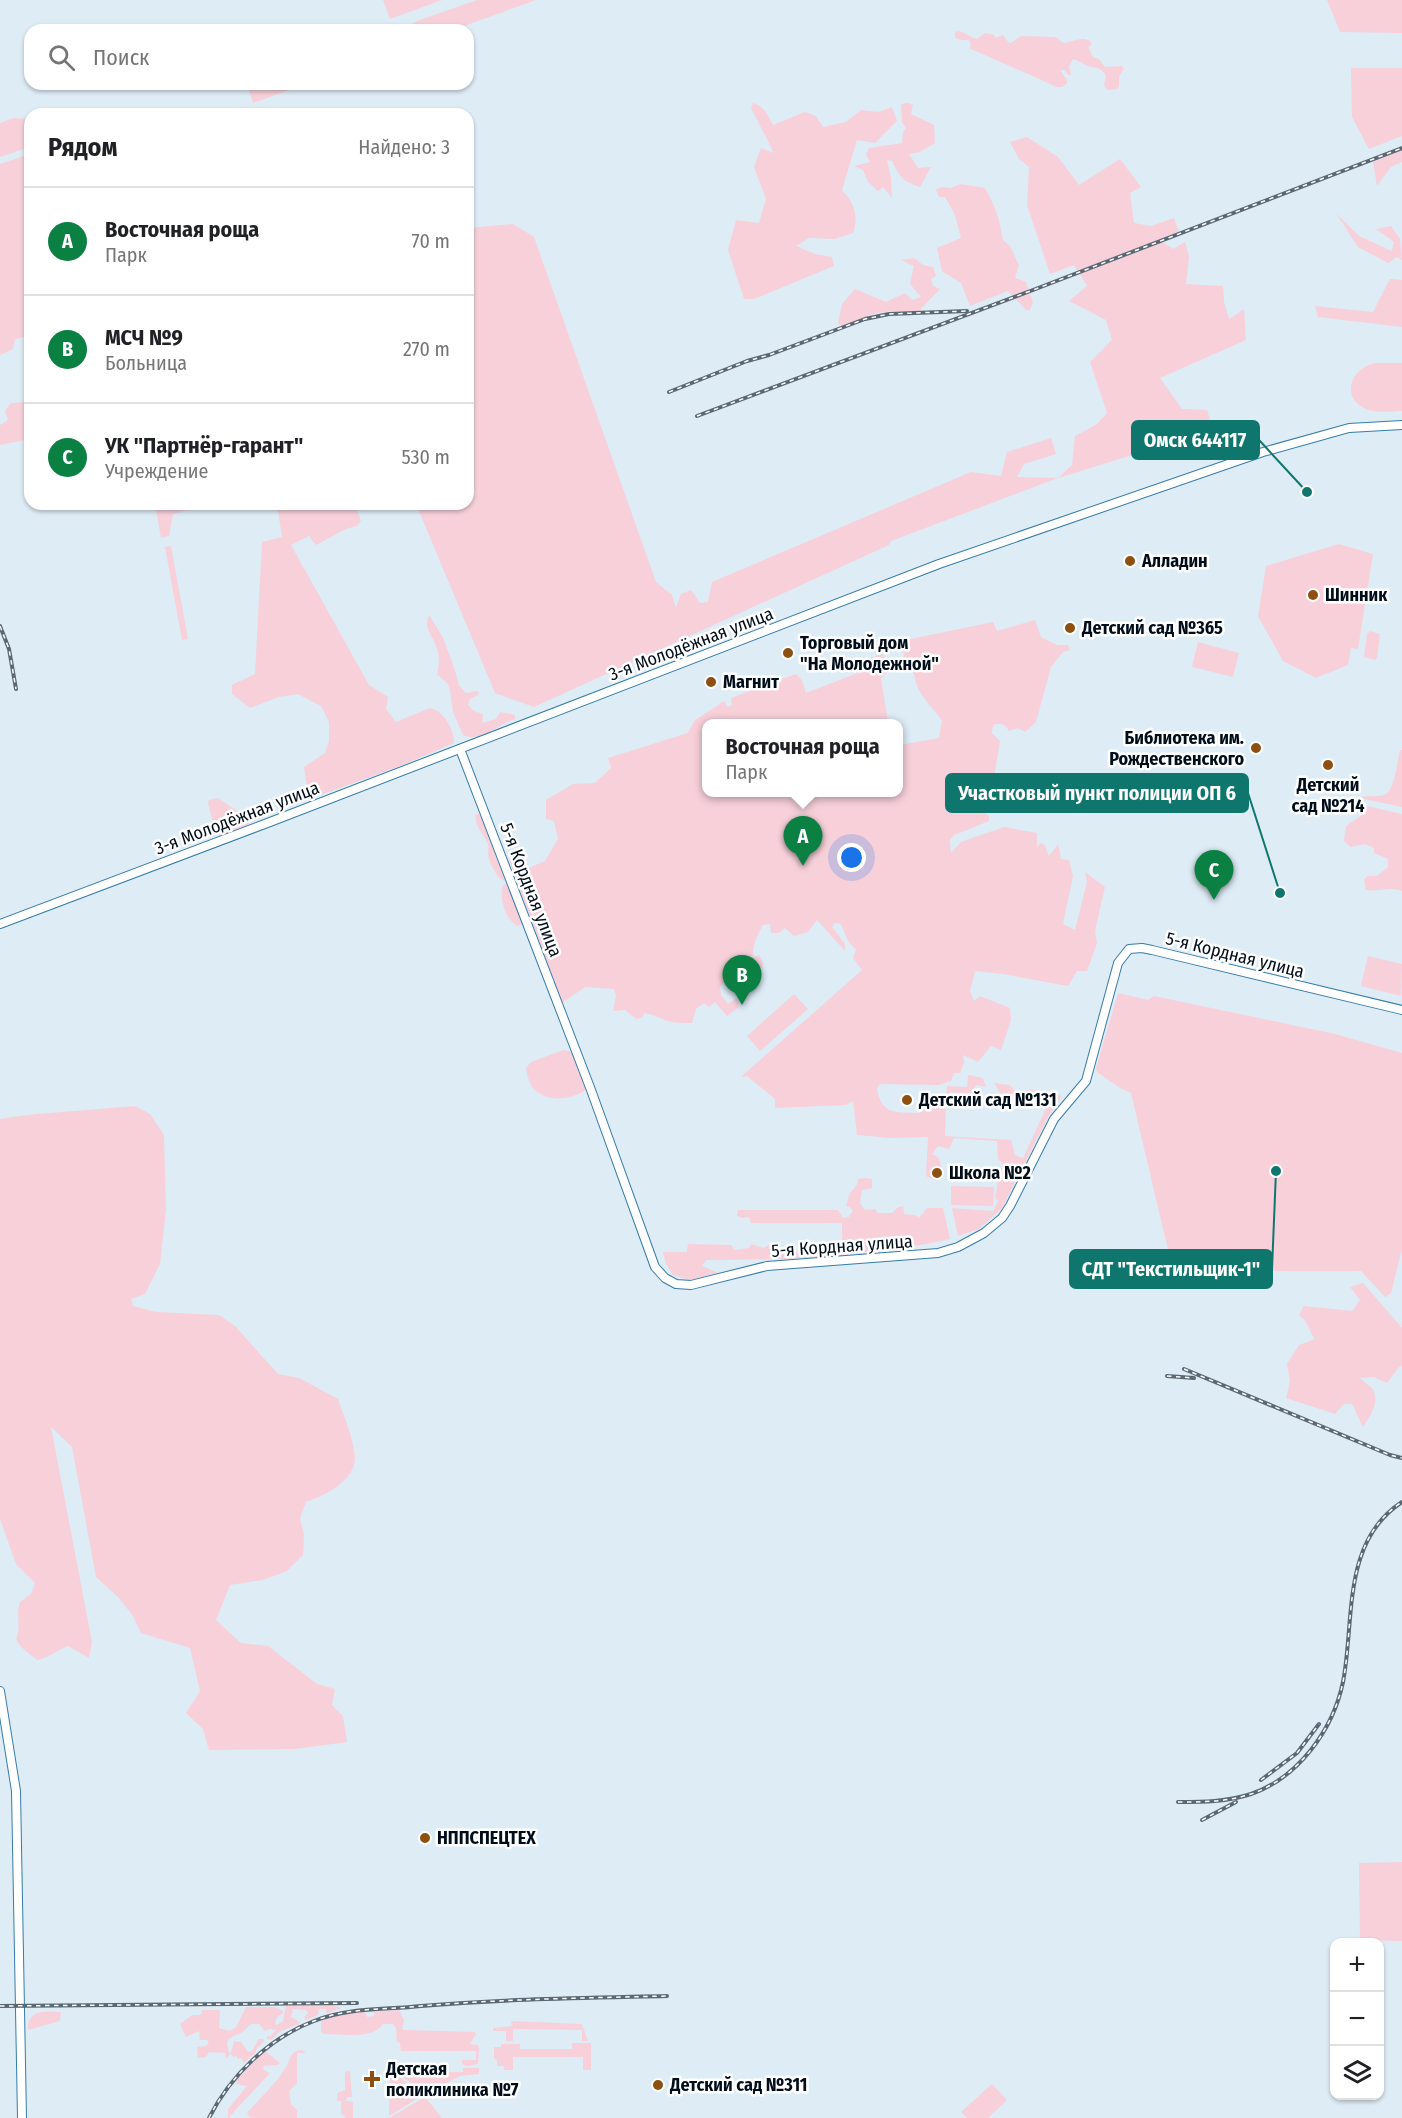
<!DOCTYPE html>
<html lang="ru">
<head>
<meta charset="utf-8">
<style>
	body { margin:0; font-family:"Fira Sans Condensed",sans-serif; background:#f6f6f6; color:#202124 }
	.controls { position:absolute; right:18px; bottom:18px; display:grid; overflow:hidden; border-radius:12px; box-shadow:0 2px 4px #0004 }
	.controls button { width:54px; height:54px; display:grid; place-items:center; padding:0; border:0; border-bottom:2px solid #e0e0e0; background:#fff; color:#202124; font:30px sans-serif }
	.you { position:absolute; left:852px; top:858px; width:21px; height:21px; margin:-15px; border:4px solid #fff; border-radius:50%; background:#1a73e8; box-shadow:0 0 0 9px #1a73e833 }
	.badge { display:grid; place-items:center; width:39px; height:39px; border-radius:50%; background:#0b8043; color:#fff; font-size:20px; font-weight:700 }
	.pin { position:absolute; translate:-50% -50px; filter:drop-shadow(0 2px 3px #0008) }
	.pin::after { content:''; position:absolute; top:32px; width:21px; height:18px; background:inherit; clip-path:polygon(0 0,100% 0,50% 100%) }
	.popup { position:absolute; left:702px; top:719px; width:201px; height:78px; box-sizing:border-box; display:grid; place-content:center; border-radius:12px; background:#fff; filter:drop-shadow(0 2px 4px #0005); font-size:20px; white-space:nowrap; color:#757577 }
	.popup b { font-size:22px; color:#202124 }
	.popup::after { content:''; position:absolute; left:50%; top:100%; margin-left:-12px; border:12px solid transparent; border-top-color:#fff }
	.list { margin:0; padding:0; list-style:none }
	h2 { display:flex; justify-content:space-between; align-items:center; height:78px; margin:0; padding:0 24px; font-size:26px }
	h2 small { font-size:20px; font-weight:400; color:#757577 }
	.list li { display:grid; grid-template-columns:39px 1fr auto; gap:18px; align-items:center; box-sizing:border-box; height:108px; padding:0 24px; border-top:2px solid #e0e0e0 }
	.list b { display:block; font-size:22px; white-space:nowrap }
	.list p { margin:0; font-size:20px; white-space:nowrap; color:#757577 }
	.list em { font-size:20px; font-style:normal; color:#757577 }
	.icon { flex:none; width:33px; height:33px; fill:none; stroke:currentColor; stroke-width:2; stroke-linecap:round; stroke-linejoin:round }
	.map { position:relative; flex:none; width:1402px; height:2118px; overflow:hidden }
	.search { position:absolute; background:#fff; box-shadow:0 2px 4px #0004; left:24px; top:24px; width:450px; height:66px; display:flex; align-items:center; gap:15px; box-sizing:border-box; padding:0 21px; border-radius:18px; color:#757577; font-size:22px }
	.panel { position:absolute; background:#fff; box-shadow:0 2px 4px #0004; left:24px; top:108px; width:450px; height:402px; border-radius:18px }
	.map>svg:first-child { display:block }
	.green { fill:#f7d0da }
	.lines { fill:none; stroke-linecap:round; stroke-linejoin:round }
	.major-casing { stroke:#357ca8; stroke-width:10 }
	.major { stroke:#fff; stroke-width:8 }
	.rail-casing { stroke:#5a6874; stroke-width:4 }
	.rail { stroke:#fff; stroke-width:1.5; stroke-dasharray:4.5; stroke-linecap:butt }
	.poi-dot { fill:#8d5011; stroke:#fff; stroke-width:2 }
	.labels { text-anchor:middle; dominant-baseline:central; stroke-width:5; stroke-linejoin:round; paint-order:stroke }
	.poi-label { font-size:18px; font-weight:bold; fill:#000e1b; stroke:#fff; text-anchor:start }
	.street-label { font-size:18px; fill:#000e1b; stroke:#fff }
	.leader { fill:none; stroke:#0f766e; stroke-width:2 }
	.callout-dot { fill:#0f766e; stroke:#fff; stroke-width:2 }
	.callout { fill:#0f766e; stroke:#0f766e; stroke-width:2 }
	.callout-label { font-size:20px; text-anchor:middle; font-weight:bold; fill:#fff }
</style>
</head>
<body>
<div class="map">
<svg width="1402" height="2118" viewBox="0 0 1402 2118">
	<rect width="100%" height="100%" fill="#deecf6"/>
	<g class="green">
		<path d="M383,0H442L390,19Z"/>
		<path d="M477,0H536L453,30H402L417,21Z"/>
		<path d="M1327,0H1402V33L1340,32Z"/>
		<path d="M957,31C966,32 969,37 977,39L985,33L994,35L995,38L1003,35L1008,42L1011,43L1021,36L1056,37L1063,43C1073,42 1085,35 1091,42V45L1088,47L1093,57L1099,59L1105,67L1122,66L1124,69L1119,76V86L1117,89L1107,90L1104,85L1106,76C1101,67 1097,68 1088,66C1083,64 1078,60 1073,59L1069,67L1071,75H1068L1065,70H1060L1067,80V83L1062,87H1057L969,48L971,46L969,40H961L955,38V32Z"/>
		<path d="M1351,68H1402V136L1369,149L1352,117Z"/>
		<path d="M247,84H305L253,103Z"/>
		<path d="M753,103C765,107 768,115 773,125L805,112L816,116L823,127L846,122L861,110L878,112L892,107L897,121L875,143L857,140L842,190C854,202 859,217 853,233L835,239L809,238L796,246L815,254L832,257L834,266L754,299H744L728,250L736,220L759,223L766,199L754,167L761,148L774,153L751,108Z"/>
		<path d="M908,103L913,105L911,114L934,125L935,143L920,152L909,154L918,168L931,167L920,187C905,183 898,176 892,161L887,160L891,178L892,198L883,187L878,191L868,182L863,170L854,166L870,162L866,155L869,148L902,143L903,132L906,128L902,122L901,104Z"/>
		<path d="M14,118L30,119V147L0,157V123Z"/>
		<path d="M1027,137L1058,157L1079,185L1120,159L1141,187L1130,193L1134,223L1151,226L1174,218L1179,232L1164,237L1161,241L1173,249L1185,242L1189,257L1186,284L1223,286L1224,302L1229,319L1244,309L1246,340L1160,378L1182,409L1207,410L1213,430L1058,478L891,541L889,545L534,707L495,693L416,504H468V228L513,224L534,237L656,582L672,595L676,608L681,594L691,590L700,603L708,602L712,582L971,472L1001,476L1007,452L1051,438L1056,454L1024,464L1017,477L1058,478L1072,465L1075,436L1096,425L1107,413L1090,362L1112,340L1106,320L1069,301L1087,286L1074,265L1050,274L1027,205L1029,167L1019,159L1010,142Z"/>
		<path d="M1402,150V162L1391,167L1377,186L1373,162Z"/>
		<path d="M30,154V336L15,339L13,349L0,355V164Z"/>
		<path d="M960,184L985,188C995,205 1000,220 1003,240L1010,246L1019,265L1015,278L1026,282L1033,302L1030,310H1026L1008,291L970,306L961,283L942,271L937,248L961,238L955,215L945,197H939L936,190L941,187L951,188Z"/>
		<path d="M1336,213L1359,236L1392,251L1394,242L1376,229L1391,226L1400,239L1402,260L1397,257L1388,263L1358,247Z"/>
		<path d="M914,258L923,265L933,267L936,276L931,279L933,286L940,289L918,312L890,311L870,315L842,327L838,323L842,304L855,289L886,302L905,293L912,300L921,297L910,284L914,266L901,260Z"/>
		<path d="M1390,279L1402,280V327L1318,317L1315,306L1373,312Z"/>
		<path d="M1375,363H1402V411C1390,411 1374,414 1364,408C1340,395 1352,368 1375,363Z"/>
		<path d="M27,402L30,404V439L0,445V425L8,420L5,411L11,403Z"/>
		<path d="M155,504H210L173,514L169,536L161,538Z"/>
		<path d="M277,504H355L361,521L357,526L346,529L316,545L309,536L291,545L369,685L388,697L386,709L396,722L430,708C444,711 454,729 454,743L400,766L312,798L307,788L304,767L325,753L329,741V722L321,706L298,694L279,697L250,708L232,694V685L255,674L262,542L282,537Z"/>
		<path d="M1339,544L1373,554L1358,649L1351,648L1348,665L1316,678L1283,661L1258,616L1266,566Z"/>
		<path d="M171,546L188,639L182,640L165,547Z"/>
		<path d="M430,616L443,638L454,667L459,685L466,693L476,691L479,692L478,695L470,699L468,705L474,711L483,714L482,723L496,719L500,712L515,715V719C498,724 481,743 463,735L453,712L450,690L448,684L437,674C439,665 440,659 437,649C434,637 424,630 428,617Z"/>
		<path d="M1035,620L1041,637L1057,645H1068L1070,650L1063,652L1051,667L1036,722L1025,732L1018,728L1009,731C1005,724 1001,722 993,725L992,733L1000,741L995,772L982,782L975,804L989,816V821L954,835L950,840L951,853L961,842L1004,827L1037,833V848L1040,843L1044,844L1049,856L1058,844L1061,859L1069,860L1073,876L1063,924L1075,930L1087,882L1085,872L1105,887L1095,931L1097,943L1087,971H1077L1068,986L1003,974L975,971L970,991L974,1001L980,996L1010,1008L1011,1020L1001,1050L991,1046L978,1062L963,1055L964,1063L960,1073H954L951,1081L939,1085L880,1084L877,1088C881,1116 897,1112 920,1113L934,1100L946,1096L947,1086L967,1087L968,1075L983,1078L986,1087L976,1085L972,1094L950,1092L946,1103L945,1136L1011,1140L1015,1155L1023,1158L1050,1100L1003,1097L994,1083L1010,1085L1016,1092H1024L1030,1089L1062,1096L1049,1115L1002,1208L979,1229L958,1236L952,1208L993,1211L998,1201L995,1197L1002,1163L998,1159L997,1141L954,1138L949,1149L938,1146L932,1154L939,1158L943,1174L936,1181L926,1176L928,1137L891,1138L857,1135L853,1101L846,1105L775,1108V1099L747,1076L743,1077L742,1076L862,970L853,958L856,950L848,941L841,924L835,923L832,927L845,944V951L817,920L808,932L794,936L785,928L779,933H771L770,924L763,925C757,936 752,945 753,958L759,955L763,963L759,980L748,966V960L745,959L739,962L738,970L720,987L721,995L728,1004L736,998L739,1007L727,1016L715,1002L709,1007L704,1003L696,1009L692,1023C681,1023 669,1023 660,1018C654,1016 652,1014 645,1013L641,1018L636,1019L625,1010L613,1011L616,996L614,989L585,987L562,1003L509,860L518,854L524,870L545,861L558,839L554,821L546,819V800L573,784L595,783L611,768L608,758L688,733L694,721L724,701L728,707L732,705L731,698L796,674L802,680L806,693L868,669L870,658L882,654L893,670L887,672L881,678L888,723L707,724V792H899V745L939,738L942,721C935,711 925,701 919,690C913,679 917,668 903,662L904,654L901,641L993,622L997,631Z"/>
		<path d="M1370,631L1380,634L1377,658L1375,660L1364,657L1367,634Z"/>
		<path d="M1198,642L1239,653L1233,677L1192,667Z"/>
		<path d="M1400,750H1402V807L1359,798C1367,795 1376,797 1384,795C1395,792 1397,760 1400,750Z"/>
		<path d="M218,798L249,819L250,822C245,830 229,835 219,836L216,833L208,803L209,800Z"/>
		<path d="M1367,806L1402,814V891C1391,886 1378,892 1366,890L1364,880L1367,876H1377L1388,867V859L1374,853V848L1365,844L1351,847L1344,841L1346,826L1362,815Z"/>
		<path d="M476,814H481C496,828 490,845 497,860C501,868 508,872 504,881C498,879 491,866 489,859C487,854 489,849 488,844C484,833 474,827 476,814Z"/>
		<path d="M509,883L521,914L522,924L518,926C505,920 499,898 503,885Z"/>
		<path d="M1368,956L1402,964L1401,996L1361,986Z"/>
		<path d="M1118,993L1148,1000L1154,996L1335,1034L1402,1053V1249L1391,1293L1385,1297L1361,1271H1173L1131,1093L1120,1088L1097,1072L1096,1068Z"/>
		<path d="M794,994L808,1009L760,1051L747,1036Z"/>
		<path d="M563,1050L575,1053L587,1089C574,1099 550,1103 536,1091C530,1087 527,1075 526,1068L531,1062Z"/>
		<path d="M135,1106L150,1114L164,1135L166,1210L160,1264L145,1294L131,1299L133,1306L156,1312L219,1315L235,1326L278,1374L299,1378L338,1399C344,1417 354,1439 355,1458C355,1481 324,1496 306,1502L300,1518L304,1535L303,1555L287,1571L263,1580L230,1585L216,1620L241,1643L268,1646L317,1684L335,1689L332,1705L343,1716L347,1742L295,1749L209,1750L203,1729L186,1713L200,1691L190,1648L141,1633L133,1616L119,1598L96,1577L72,1447L51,1427L92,1642L89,1658L68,1646C57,1650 49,1658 37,1660L21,1647L16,1639C22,1627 15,1615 20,1602L31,1594L35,1583L16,1564L0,1519V1119L26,1115Z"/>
		<path d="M865,1178L872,1179V1188L862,1190L860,1203L865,1210L875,1209L878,1213H892L897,1208L903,1206L904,1214L915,1215L919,1218L927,1208H943L950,1239C871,1257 787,1260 706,1260L702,1266L718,1273L690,1280L673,1275L666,1264L663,1252H687L688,1244L731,1245L735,1250L749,1248L751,1244L764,1248L770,1244H777L783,1254L795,1253L808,1244L836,1247L842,1243V1223H751L749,1217L742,1218L737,1216L738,1210H838L843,1218L849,1217L853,1211L850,1207L846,1206L850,1193L857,1185L858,1179Z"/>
		<path d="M951,1186L994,1187L993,1206L951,1205Z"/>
		<path d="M1363,1283L1402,1328V1366L1399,1367L1387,1383L1374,1377L1360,1378C1363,1381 1369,1385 1372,1388C1381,1401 1370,1416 1363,1427L1352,1404H1344L1335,1414L1286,1398L1290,1381L1287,1364L1299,1345L1315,1339C1308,1330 1310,1323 1299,1315L1304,1306L1352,1311L1360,1300L1350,1287Z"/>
		<path d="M1402,1862V1941L1360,1940L1359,1863Z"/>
		<path d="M331,2005L341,2008L328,2013H326V2009H319L318,2015L306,2020L304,2017L308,2013L306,2010L293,2009L291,2017L298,2021L299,2024L279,2032L271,2040L267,2039V2036H271L276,2030L269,2029L265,2031L259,2024H251C247,2027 244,2032 239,2034C228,2038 225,2040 229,2052L231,2053L234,2041L241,2042L248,2052L252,2051L259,2039H263L264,2041L257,2048L255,2053L244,2063L241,2058L238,2059L236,2056L234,2057L230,2054L226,2059L225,2053L209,2052L206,2057L198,2058L197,2047L206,2046L209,2043L207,2040H200L199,2031L186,2037L180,2024L192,2015H201L202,2010H220L219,2028L230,2031L236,2027L246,2007H275L283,2011V2013L277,2017L275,2024L277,2025L283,2021L286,2006Z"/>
		<path d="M364,2010L367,2017L374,2016V2012L399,2010L404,2020L402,2029L405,2030L475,2032L476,2034L470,2044L478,2045L479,2048L478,2064L467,2066L462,2064V2060H476V2051H401L400,2043L397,2042L396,2028L393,2024H383C372,2040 343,2034 325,2034L321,2032V2021L342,2013Z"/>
		<path d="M61,2012L60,2021L28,2030C27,2009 45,2011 61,2012Z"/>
		<path d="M511,2021L582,2024L588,2041H582V2030L513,2029V2041H506V2031H493V2028L512,2026Z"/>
		<path d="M572,2043H591V2070H583V2057H513V2070H504V2066H497V2060L494,2059V2047H501V2044H520V2049H572Z"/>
		<path d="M296,2051L302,2050L306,2053H297V2083L289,2091L291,2104L297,2110V2118H251L247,2113C260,2098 276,2084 286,2067C290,2061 289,2055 296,2051Z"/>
		<path d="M266,2052L280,2063L278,2065L263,2066L264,2070L270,2073L228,2118V2109L247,2086L237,2084L236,2081L263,2053Z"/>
		<path d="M463,2068H479V2074L460,2076L425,2094L396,2072H463Z"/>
		<path d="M390,2070L423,2095L389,2116Z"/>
		<path d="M347,2071H350L352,2097H347L346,2101L353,2102V2118H346L341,2113V2101H337V2093L345,2090V2073Z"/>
		<path d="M992,2084L1007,2100L988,2118H967L961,2112Z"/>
		<path d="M425,2097L442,2118H389Z"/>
	</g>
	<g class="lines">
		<g class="major-casing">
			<g id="major">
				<path d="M460,749L591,1090L655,1267L665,1278L676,1284L691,1285L767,1266L938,1253L958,1247L984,1233L1002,1218L1010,1206L1054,1119L1086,1081L1118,963L1129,949L1142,948L1152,950L1402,1010"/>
				<path d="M0,924L270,822L939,564L1263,452L1349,428L1402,425"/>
				<path d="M0,1691L16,1791L22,2118"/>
			</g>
		</g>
		<use href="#major" class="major"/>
		<g class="rail-casing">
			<g id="rail">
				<path d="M669,392L747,361L769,355L865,319L889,314L967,311"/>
				<path d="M697,416L1033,290L1402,148"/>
				<path d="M0,626L9,649L16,689"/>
				<path d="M1184,1369L1390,1455L1402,1458"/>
				<path d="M1167,1376L1194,1378"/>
				<path d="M1261,1780L1297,1753L1319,1724"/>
				<path d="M1178,1802C1202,1802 1227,1802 1251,1794C1298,1778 1333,1730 1343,1682C1355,1620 1341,1542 1402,1502"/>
				<path d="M1202,1820L1236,1802"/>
				<path d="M0,2006L357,2003"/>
				<path d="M209,2118C230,2076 269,2038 314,2021C349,2007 385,2010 421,2006C503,1999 585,1998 667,1996"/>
			</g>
		</g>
		<use href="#rail" class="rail"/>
	</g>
	<g class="poi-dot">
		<circle cx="1130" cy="561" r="6"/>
		<circle cx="1313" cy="595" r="6"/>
		<circle cx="1070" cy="628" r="6"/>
		<circle cx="788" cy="653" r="6"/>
		<circle cx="711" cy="682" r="6"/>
		<circle cx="1256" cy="748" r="6"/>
		<circle cx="1328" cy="765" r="6"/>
		<circle cx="907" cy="1100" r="6"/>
		<circle cx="937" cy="1173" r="6"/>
		<circle cx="425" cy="1838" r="6"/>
		<path d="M369 2070h6v6h6v6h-6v6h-6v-6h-6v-6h6z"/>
		<circle cx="658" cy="2085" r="6"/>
	</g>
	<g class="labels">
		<g class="poi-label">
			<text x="1142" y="561">Алладин</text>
			<text x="1325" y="595">Шинник</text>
			<text x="1082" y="628">Детский сад №365</text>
			<text x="800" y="643">Торговый дом<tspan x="800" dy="21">"На Молодежной"</tspan></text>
			<text x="723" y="682">Магнит</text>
			<text x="1244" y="738" text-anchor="end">Библиотека им.<tspan x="1244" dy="21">Рождественского</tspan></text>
			<text x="1328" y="785" text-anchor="middle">Детский<tspan x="1328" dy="21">сад №214</tspan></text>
			<text x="919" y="1100">Детский сад №131</text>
			<text x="949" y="1173">Школа №2</text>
			<text x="437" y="1838">НППСПЕЦТЕХ</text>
			<text x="386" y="2069">Детская<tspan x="386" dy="21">поликлиника №7</tspan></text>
			<text x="670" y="2085">Детский сад №311</text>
		</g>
		<g class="street-label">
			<text transform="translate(691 644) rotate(-21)">3-я Молодёжная улица</text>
			<text transform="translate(237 818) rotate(-21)">3-я Молодёжная улица</text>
			<text transform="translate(531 890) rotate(69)">5-я Кордная улица</text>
			<text transform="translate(1235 955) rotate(14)">5-я Кордная улица</text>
			<text transform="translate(842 1246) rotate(-4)">5-я Кордная улица</text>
		</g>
	</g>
	<path class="leader" d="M1307 492L1259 440M1280 893L1248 793M1276 1171L1272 1269"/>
	<g class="callout-dot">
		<circle cx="1307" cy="492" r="6"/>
		<circle cx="1280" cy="893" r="6"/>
		<circle cx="1276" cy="1171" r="6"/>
	</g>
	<g class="callout">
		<rect x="1132" y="421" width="127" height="38" rx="6"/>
		<rect x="946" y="774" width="302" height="38" rx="6"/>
		<rect x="1070" y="1250" width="202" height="38" rx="6"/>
	</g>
	<g class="callout-label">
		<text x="1195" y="447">Омск 644117</text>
		<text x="1097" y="800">Участковый пункт полиции ОП 6</text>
		<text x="1171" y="1276">СДТ "Текстильщик-1"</text>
	</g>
</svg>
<div class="controls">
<button>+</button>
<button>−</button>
<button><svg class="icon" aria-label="layers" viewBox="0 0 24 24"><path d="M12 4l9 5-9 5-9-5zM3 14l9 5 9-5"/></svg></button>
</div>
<div class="you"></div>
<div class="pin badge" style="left:803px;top:866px">A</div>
<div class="popup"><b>Восточная роща</b>Парк</div>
<div class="pin badge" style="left:742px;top:1005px">B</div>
<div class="pin badge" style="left:1214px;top:900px">C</div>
<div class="search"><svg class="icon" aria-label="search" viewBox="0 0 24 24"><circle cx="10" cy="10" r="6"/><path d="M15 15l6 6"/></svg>Поиск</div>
<section class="panel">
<h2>Рядом<small>Найдено: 3</small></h2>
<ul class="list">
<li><span class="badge">A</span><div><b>Восточная роща</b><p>Парк</p></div><em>70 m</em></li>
<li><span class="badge">B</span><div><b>МСЧ №9</b><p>Больница</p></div><em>270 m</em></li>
<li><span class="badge">C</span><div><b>УК &quot;Партнёр-гарант&quot;</b><p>Учреждение</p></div><em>530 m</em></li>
</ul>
</section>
</div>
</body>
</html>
